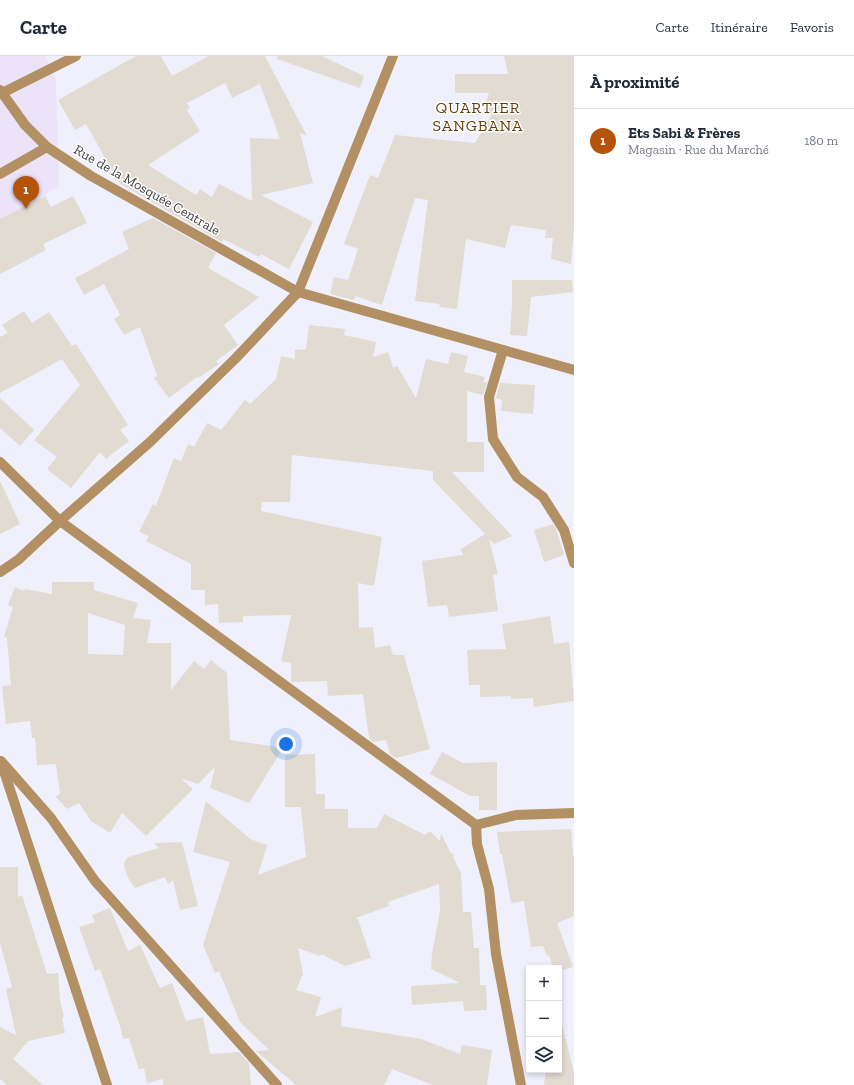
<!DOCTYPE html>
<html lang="fr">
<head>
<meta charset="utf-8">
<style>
	body { margin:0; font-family:"Zilla Slab",serif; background:#f6f6f7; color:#1f2937 }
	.controls { position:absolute; right:12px; bottom:12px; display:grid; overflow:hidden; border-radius:0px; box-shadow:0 2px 6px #0003 }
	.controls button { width:36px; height:36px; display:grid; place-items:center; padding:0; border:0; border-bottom:1px solid #e0e1e3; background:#fff; color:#1f2937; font:20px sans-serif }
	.you { position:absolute; left:286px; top:688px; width:14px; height:14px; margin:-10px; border:3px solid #fff; border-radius:50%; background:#1a73e8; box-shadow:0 0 0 6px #1a73e833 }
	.badge { display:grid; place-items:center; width:26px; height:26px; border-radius:50%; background:#b45309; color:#fff; font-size:13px; font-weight:700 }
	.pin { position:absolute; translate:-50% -33px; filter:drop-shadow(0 1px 2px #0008) }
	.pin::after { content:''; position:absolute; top:21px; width:14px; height:12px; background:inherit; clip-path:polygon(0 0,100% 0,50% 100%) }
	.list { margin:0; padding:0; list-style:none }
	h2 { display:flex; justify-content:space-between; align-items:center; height:52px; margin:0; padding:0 16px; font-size:17px }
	h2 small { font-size:13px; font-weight:400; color:#747a83 }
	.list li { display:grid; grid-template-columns:26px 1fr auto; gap:12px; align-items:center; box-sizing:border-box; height:64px; padding:0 16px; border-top:1px solid #e0e1e3 }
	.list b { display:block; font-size:15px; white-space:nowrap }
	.list p { margin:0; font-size:13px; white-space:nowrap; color:#747a83 }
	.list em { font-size:13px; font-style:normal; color:#747a83 }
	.icon { flex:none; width:22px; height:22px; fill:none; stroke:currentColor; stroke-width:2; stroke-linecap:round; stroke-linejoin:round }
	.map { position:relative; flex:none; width:574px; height:1029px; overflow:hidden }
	header { display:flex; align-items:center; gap:24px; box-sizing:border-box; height:56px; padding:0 20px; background:#fff; border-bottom:1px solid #e0e1e3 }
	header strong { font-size:19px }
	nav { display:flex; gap:22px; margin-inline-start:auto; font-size:14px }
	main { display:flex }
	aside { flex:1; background:#fff }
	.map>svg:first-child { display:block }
	.commercial { fill:#ede3f8 }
	.building { fill:#e2dbd1; fill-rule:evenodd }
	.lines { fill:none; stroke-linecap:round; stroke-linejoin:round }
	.minor { stroke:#b29063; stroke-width:10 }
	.labels { text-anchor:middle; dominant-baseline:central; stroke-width:3; stroke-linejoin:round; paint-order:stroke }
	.street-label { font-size:14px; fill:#3c3c41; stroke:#fff }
	.quarter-label { font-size:16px; letter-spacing:1px; fill:#613f08; stroke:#fff }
</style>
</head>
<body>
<header>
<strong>Carte</strong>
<nav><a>Carte</a><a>Itinéraire</a><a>Favoris</a></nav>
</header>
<main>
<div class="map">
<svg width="574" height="1029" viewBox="0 0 574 1029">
	<rect width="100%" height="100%" fill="#eff0fc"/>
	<path class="commercial" d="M0,0H45L56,24L59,130L0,167Z"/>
	<g class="building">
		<path d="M136,0H161L172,20L209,0H265L307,80L300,77L313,127L261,139L313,166L289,213L261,198L259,201L223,183L222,186L119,127L86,68L75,74L58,44ZM225,27L232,42L260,28L280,83L250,82L252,145L219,128L212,141L200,133L196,139L148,109L200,75L187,54L190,52L187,47Z"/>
		<path d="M278,0H322L364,20L360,32L277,3Z"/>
		<path d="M504,0H574V172L571,208L551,203L553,182H545L546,174L511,169L505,192L466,183L457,253L439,251L440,248L415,245L428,144L415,142L382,249L355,240L354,244L330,238L334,221L348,224L358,193L344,188L370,119L378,122L395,79L475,87L492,58L483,56L489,37H455V18H508Z"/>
		<path d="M45,140L51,151L73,140L87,167L43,188L46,194L0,218V163Z"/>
		<path d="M153,162L216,197L208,212L259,241L224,269L238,289L216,305L219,308L198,322L197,321L169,342L154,322L157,320L140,271L124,279L114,263L120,259L104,228L84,239L75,222L129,193L122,176Z"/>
		<path d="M512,224H572L573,236L531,241L527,280L510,279L512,249Z"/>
		<path d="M24,255L32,267L49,256L72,290L76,288L128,369L120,374L129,385L106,403L100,396L71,432L47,413L57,401L34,384L80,329L62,303L0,337V281L8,277L2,269Z"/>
		<path d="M309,269L345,273L344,279L376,286L373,301L388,296L393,312L397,310L416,342L426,303L448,308L451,296L468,300L464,316L485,321L483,326H487L483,339L467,335V386H484V416H452L512,480L494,488L489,483L498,518L493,519L498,555L449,561L447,549L428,551L422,505L463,499L461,493L485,478L433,424V415L292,399L290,446H262L261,455L382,481L374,530L358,527L359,572L373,571L375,592L390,589L393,599H404L430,693L396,702L390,698L386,684L373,686L369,682L363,638L328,640L327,625L291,626V607L281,605L291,559L243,560V566L219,567L218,548L205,549V534H191V508L146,485L149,480L139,476L153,448L156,450L174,402L181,405L188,388L194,391L207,367L221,374L245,344L250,348L276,323L281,300L295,303V294L306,293Z"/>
		<path d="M500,327L535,329L533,358L501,355L502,344L496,342Z"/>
		<path d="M0,342L34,374L20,390L0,372Z"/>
		<path d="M0,425L20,468L0,478Z"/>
		<path d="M553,468L556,473L564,499L544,506L534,474Z"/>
		<path d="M52,526H94V534L138,547L133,562L151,564L147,587H171V634L194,605L204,613L211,604L227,617L230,684L283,692L249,747L210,732L215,711L198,728L180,722L193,733L146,780L122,757L110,777L91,765L79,747L67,753L56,741L60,737L56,708L37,709L35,682H32L30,665L6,668L2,630L11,629L7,582L4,581L13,551L8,549L15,531L24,535L25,533L52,538ZM88,557L125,569L123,599L88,598Z"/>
		<path d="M550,560L554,588L569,586L574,645L534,651L533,642L511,643V640L480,641V629H469L467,594L506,593L502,568Z"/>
		<path d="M442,696L463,707L497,706V754H479V740H470L430,718Z"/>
		<path d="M315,698L316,738H325V753H348V772H377L384,758L425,779L430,775L440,785L441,777L450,796L454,799L453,801L461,817L463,856H471L474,892H479L480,929H486L487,954L464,955L463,945L412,949L411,930L460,927L431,913L432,898L440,855L439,828L388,846L389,850L356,862L358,863L371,902L345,910L321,898L320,900L298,892L303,918L296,934L321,941L315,961L342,951L341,970L421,983L460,998L462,989L492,994L487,1029H433L392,1013L384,1029H296L256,995L269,994L240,966L219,915L215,917L203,889L230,806L193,796L206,745L250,783L267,789L258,819L306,801L301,751H285V699Z"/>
		<path d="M571,773L573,800H574V860L557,867L573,911L559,915V912H553L549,899L547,900L543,890L531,891L524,845L511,847L502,798H500L497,776Z"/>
		<path d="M182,786L198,850L180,854L173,824L168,828L165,821L135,832L128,822L124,810L125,805L128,801L159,792L154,787Z"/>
		<path d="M0,811H18V841L22,839L47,918L58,917L60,944L64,961L62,962L65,977L28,985L13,1003L43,1029H7L0,1023V971L16,979L6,933L12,931L0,887Z"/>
		<path d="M110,852L128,895L140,889L160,932L172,927L186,965L203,961L210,998L239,996L249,1007L251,1029H163V1023L147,1027L144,1012L139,1013L129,982L123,983L121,973L100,913L95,915L79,871L95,866L92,859Z"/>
		<path d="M559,956L574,1017V1029H544L546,1014H559Z"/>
	</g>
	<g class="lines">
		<g class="minor">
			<path d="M0,34L25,69L47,91L91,120L298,236L574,314"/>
			<path d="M2,37L76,0"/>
			<path d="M0,118L47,91"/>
			<path d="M503,294L489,341L493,383L517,421L543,441L564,474L574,507"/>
			<path d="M0,406L60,465L476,769L477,788L489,833L496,898L521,1029"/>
			<path d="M0,516L18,504L60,465L150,386L236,302L298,236L393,0"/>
			<path d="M1,705L51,762L95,825L277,1029"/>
			<path d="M2,709L107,1029"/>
			<path d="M476,769L516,759L574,757"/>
		</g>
	</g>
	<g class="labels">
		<g class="street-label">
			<text transform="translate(147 134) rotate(30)">Rue de la Mosquée Centrale</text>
		</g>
		<g class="quarter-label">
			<text x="478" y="51">QUARTIER<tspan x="478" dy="18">SANGBANA</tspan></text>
		</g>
	</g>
</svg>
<div class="controls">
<button>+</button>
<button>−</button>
<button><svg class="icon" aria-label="layers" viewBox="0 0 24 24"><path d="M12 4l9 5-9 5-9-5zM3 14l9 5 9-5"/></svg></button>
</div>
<div class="you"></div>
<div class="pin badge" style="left:26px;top:153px">1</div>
</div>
<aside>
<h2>À proximité<small></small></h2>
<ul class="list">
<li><span class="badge">1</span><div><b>Ets Sabi &amp; Frères</b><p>Magasin · Rue du Marché</p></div><em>180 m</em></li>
</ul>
</aside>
</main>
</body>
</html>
